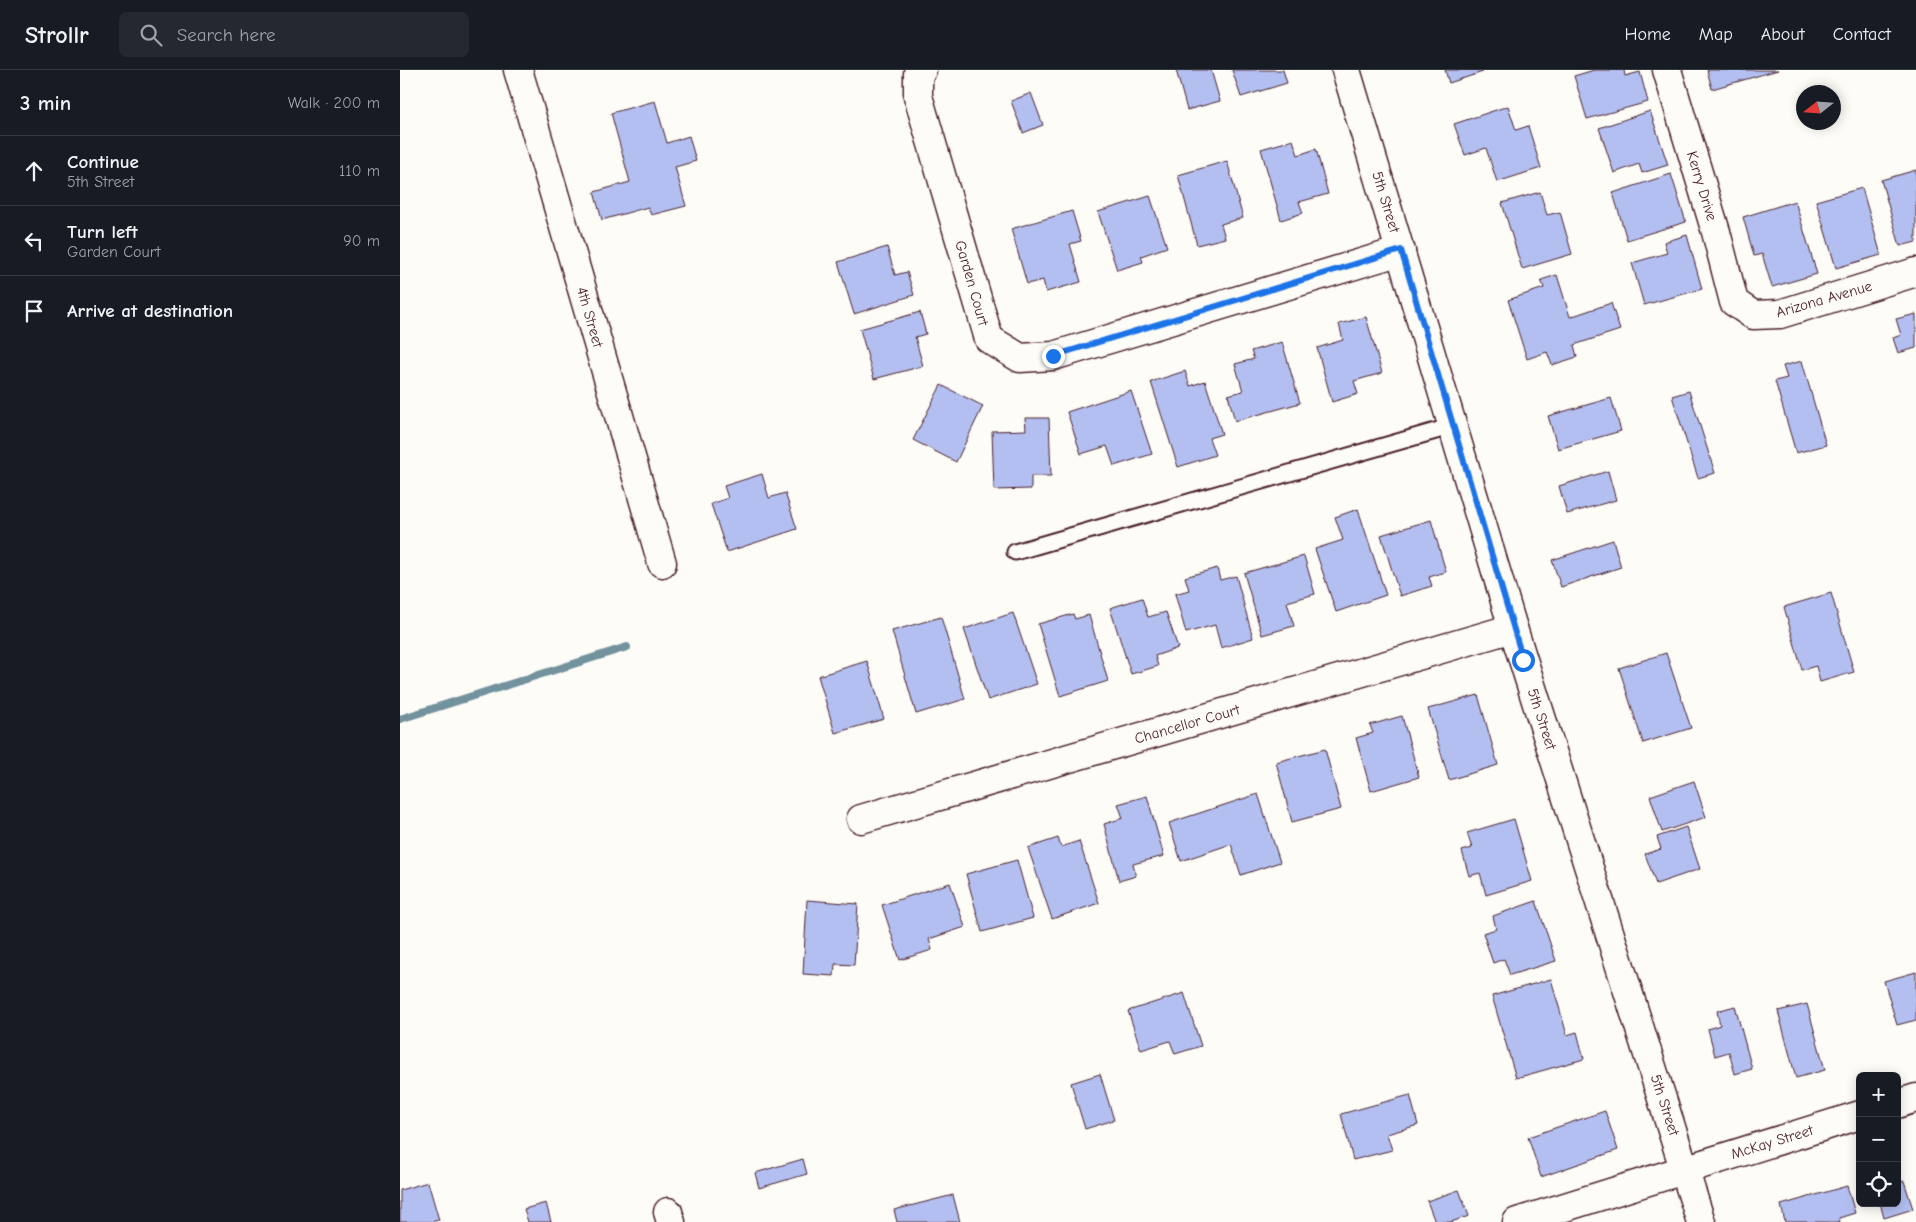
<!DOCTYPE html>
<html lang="en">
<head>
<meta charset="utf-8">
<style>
	body { margin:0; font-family:"Comic Neue",sans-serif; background:#242831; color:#f1f3f6 }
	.controls { position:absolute; right:15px; bottom:15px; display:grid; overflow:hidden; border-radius:8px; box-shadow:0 2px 12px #0003 }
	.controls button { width:45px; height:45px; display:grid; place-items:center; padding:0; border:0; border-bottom:1px solid #363941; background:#171b24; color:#f1f3f6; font:25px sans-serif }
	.compass { position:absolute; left:1396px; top:15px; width:45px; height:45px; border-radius:50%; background:#171b24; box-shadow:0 2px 12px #0003; rotate:253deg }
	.stop { position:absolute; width:15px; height:15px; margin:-11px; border:4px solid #1a73e8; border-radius:50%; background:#fff }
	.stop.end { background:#1a73e8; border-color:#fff; box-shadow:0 1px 5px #0008 }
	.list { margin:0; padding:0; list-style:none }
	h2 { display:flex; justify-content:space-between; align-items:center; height:65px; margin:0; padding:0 20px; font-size:21px }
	h2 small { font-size:16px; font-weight:400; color:#9ea1a6 }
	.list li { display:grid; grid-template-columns:32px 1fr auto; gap:15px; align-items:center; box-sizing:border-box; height:70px; padding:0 20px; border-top:1px solid #363941 }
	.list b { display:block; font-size:19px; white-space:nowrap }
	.list p { margin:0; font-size:16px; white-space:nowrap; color:#9ea1a6 }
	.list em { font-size:16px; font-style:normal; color:#9ea1a6 }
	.icon { flex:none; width:28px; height:28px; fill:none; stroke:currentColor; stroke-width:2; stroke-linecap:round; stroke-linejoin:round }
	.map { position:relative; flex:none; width:1516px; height:1152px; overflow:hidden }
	header { display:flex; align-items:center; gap:30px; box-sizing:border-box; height:70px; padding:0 25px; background:#171b24; border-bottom:1px solid #363941 }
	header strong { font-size:24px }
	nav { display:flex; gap:28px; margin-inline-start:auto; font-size:18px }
	.search { width:350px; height:45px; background:#242831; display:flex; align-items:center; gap:12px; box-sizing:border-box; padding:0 18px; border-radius:8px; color:#9ea1a6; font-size:19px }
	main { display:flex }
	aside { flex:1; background:#171b24 }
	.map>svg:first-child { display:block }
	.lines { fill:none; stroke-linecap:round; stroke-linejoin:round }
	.stream { stroke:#72929d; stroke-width:8 }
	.building { fill:#b2bff0; stroke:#4a1f2b }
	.lane-casing { stroke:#4a1f2b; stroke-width:19 }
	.street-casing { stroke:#4a1f2b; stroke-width:31 }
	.lane { stroke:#fdfcf7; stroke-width:15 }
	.street { stroke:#fdfcf7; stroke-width:28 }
	.route { stroke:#1a73e8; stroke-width:6 }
	.labels { text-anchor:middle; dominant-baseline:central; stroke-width:4.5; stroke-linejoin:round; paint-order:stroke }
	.street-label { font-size:15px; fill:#4a1f2b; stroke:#fdfcf7 }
</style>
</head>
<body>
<header>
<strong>Strollr</strong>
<div class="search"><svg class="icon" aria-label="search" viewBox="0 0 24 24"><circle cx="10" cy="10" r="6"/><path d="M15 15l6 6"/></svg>Search here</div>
<nav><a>Home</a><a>Map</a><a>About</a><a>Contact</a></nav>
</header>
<main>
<aside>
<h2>3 min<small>Walk · 200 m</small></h2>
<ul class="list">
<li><svg class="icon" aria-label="ahead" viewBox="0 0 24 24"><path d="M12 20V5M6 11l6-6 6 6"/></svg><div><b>Continue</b><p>5th Street</p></div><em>110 m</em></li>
<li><svg class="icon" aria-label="left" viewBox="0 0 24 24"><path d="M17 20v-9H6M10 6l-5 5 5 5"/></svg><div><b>Turn left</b><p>Garden Court</p></div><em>90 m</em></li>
<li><svg class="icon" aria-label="arrive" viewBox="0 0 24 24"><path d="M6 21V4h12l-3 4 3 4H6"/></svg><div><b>Arrive at destination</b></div></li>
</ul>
</aside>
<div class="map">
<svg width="1516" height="1152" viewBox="0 0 1516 1152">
	<rect width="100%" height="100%" fill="#fdfcf7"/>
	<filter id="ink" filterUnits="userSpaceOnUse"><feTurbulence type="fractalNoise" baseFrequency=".02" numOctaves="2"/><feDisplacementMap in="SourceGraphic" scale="10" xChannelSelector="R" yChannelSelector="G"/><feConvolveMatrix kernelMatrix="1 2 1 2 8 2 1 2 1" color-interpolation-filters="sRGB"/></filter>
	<g filter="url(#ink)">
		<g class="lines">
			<path class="stream" d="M0,649L227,577"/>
		</g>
		<g class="building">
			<path d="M776,0H811L820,31L787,40Z"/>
			<path d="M832,0H883L887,13L841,27Z"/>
			<path d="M1045,0H1082L1083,2L1049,13Z"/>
			<path d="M1194,0H1224L1225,6L1240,2L1248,32L1187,49L1174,6Z"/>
			<path d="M1307,0H1378L1312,19Z"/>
			<path d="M631,23L643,55L623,63L611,31Z"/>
			<path d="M255,31L267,73L289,66L296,91L275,97L286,136L251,145L248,137L202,150L194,122L230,112L211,43Z"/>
			<path d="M1108,36L1116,60L1128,56L1141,98L1097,112L1086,78L1065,85L1054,54Z"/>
			<path d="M1250,41L1268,95L1242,103L1239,94L1214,103L1199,58Z"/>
			<path d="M893,70L898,85L916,79L928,124L899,132L903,143L881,150L861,79Z"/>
			<path d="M827,91L843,148L821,154L825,168L797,175L778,105Z"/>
			<path d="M1516,100V172L1500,176L1481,110Z"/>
			<path d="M1271,104L1286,152L1227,170L1213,123Z"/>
			<path d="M1462,118L1481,185L1436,198L1416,131Z"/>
			<path d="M1140,122L1147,145L1160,142L1172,184L1122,199L1102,133Z"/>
			<path d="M750,126L767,177L741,186L743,192L717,200L698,142Z"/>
			<path d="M1395,131L1417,204L1372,217L1362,184L1354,186L1343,147Z"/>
			<path d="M672,141L681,171L670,174L681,212L646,222L643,210L627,214L611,159Z"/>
			<path d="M1287,165L1302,219L1244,235L1232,193L1267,183L1264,172Z"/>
			<path d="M487,177L495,205L507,202L514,225L454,244L438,192Z"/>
			<path d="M1157,205L1170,247L1211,233L1220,260L1174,275L1177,287L1152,295L1147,282L1127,289L1108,230L1144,218L1141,210Z"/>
			<path d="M520,242L526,264L515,267L523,296L474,309L460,259Z"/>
			<path d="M1516,244V278L1498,283L1493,268L1501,265L1496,249Z"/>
			<path d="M966,247L982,303L954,311L958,324L932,332L917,278L943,270L939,254Z"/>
			<path d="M882,272L900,333L835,351L828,325L843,321L835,294L854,289L851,281Z"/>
			<path d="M1402,291L1426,375L1396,383L1375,311L1387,308L1383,296Z"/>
			<path d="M785,301L790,316L805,311L822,364L809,368L815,385L778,397L751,312Z"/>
			<path d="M541,315L583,336L556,392L513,370Z"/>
			<path d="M731,321L752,384L714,396L707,376L681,384L667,342Z"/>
			<path d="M1289,321L1315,403L1298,408L1272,326Z"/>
			<path d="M1211,328L1221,361L1158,379L1148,346Z"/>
			<path d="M625,348H649L651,406H631V419L594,420L592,361L626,360Z"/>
			<path d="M1208,401L1216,430L1167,444L1159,416Z"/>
			<path d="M362,404L369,428L385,423L397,459L327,482L311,434L328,428L324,416Z"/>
			<path d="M958,439L986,525L936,542L915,479L943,470L935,447Z"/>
			<path d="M1031,450L1046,502L1029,507L1032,516L1000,526L981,465Z"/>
			<path d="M1213,470L1221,497L1161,517L1152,490Z"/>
			<path d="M904,486L915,524L887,532L894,556L862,565L844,503Z"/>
			<path d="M817,498L820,510L836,506L853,568L821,578L815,555L786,563L775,524L789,520L785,507Z"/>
			<path d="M1431,523L1454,602L1420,612L1416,596L1402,600L1384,537Z"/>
			<path d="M742,528L748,547L766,542L778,578L755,586L758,596L731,604L710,538Z"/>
			<path d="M613,543L637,614L588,630L564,559Z"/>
			<path d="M673,544L675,549L689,545L708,611L660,626L638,554Z"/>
			<path d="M541,547L565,629L516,644L492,561Z"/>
			<path d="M1266,583L1291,658L1243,673L1219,598Z"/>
			<path d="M467,591L484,649L435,663L418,606Z"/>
			<path d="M1078,625L1098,695L1049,710L1028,639Z"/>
			<path d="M1002,646L1019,707L971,721L956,668L973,663L970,655Z"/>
			<path d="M925,679L941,739L892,752L876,692Z"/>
			<path d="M1294,711L1306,747L1262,762L1250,726Z"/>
			<path d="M858,724L880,792L841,805L831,774L781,791L769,753Z"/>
			<path d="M747,726L764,786L733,794L736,806L719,811L704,754L723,748L718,734Z"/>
			<path d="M1114,749L1132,811L1086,825L1080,803L1069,806L1062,781L1072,778L1067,763Z"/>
			<path d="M1286,757L1300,799L1256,814L1245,784L1261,779L1257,767Z"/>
			<path d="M658,768L661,777L679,771L699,833L652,849L628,778Z"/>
			<path d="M617,790L633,848L582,862L566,804Z"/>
			<path d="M550,813L565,857L529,869L532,880L500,890L482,835Z"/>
			<path d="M407,830L458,834L454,895L435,894L434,906L403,904Z"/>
			<path d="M1136,831L1156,891L1110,905L1104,889L1093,893L1083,863L1096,859L1093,846Z"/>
			<path d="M1516,902V950L1497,955L1484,911Z"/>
			<path d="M1151,909L1167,965L1177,962L1184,989L1116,1008L1092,926Z"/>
			<path d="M784,923L801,976L775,984L770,971L741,980L728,941Z"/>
			<path d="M1407,934L1425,1000L1396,1008L1378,941Z"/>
			<path d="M1335,936L1352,999L1335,1004L1329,982L1315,986L1308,959L1320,955L1317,941Z"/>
			<path d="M700,1004L714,1050L685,1059L671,1013Z"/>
			<path d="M1010,1025L1018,1055L987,1064L992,1080L953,1090L941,1044Z"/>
			<path d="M1205,1041L1218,1080L1141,1107L1128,1067Z"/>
			<path d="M403,1089L407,1104L359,1118L355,1103Z"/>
			<path d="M1504,1111L1513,1139L1484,1148L1480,1133H1497V1113Z"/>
			<path d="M28,1112L39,1150L30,1152H0V1120Z"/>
			<path d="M1447,1116L1455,1143L1439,1148L1440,1152H1385L1381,1135Z"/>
			<path d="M1059,1120L1069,1146L1051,1152H1035L1027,1131Z"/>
			<path d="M553,1125L560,1152H497L494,1140Z"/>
			<path d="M146,1133L151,1152H128L124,1139Z"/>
		</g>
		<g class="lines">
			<g class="lane-casing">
				<path id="lane" d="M615,482L1053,356"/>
			</g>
			<g class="street-casing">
				<g id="street">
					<path d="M118,0L262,493"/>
					<path d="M522,0L518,3V26L589,269L620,288L653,286L1001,181"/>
					<path d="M946,0L1113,558L1301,1152"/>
					<path d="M1267,0L1316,162L1334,232L1353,245L1380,244L1516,202"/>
					<path d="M461,749L1113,558"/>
					<path d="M1497,1034L1516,1028"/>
					<path d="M268,1142L271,1152"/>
					<path d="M1117,1152L1460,1045"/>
				</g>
			</g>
			<use href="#lane" class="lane"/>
			<use href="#street" class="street"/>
		</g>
	</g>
	<g class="lines" filter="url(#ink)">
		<path class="route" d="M653,286L1001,180L1123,590"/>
	</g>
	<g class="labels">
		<g class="street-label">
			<text transform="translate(1302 116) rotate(73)">Kerry Drive</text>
			<text transform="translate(986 132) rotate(73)">5th Street</text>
			<text transform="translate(572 213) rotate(74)">Garden Court</text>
			<text transform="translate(1424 229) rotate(-16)">Arizona Avenue</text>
			<text transform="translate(190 247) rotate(74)">4th Street</text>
			<text transform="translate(1142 649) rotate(72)">5th Street</text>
			<text transform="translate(787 654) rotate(-16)">Chancellor Court</text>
			<text transform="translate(1265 1035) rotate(72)">5th Street</text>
			<text transform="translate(1372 1072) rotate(-17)">McKay Street</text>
		</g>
	</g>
</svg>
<div class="controls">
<button>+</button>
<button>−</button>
<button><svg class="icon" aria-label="locate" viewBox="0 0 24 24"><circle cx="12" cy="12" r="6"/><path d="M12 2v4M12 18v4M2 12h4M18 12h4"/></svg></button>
</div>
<svg class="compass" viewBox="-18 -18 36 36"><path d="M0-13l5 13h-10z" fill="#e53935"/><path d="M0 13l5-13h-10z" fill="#9ea1a6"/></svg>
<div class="stop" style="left:1123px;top:590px"></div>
<div class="stop end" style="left:653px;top:286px"></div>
</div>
</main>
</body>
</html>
